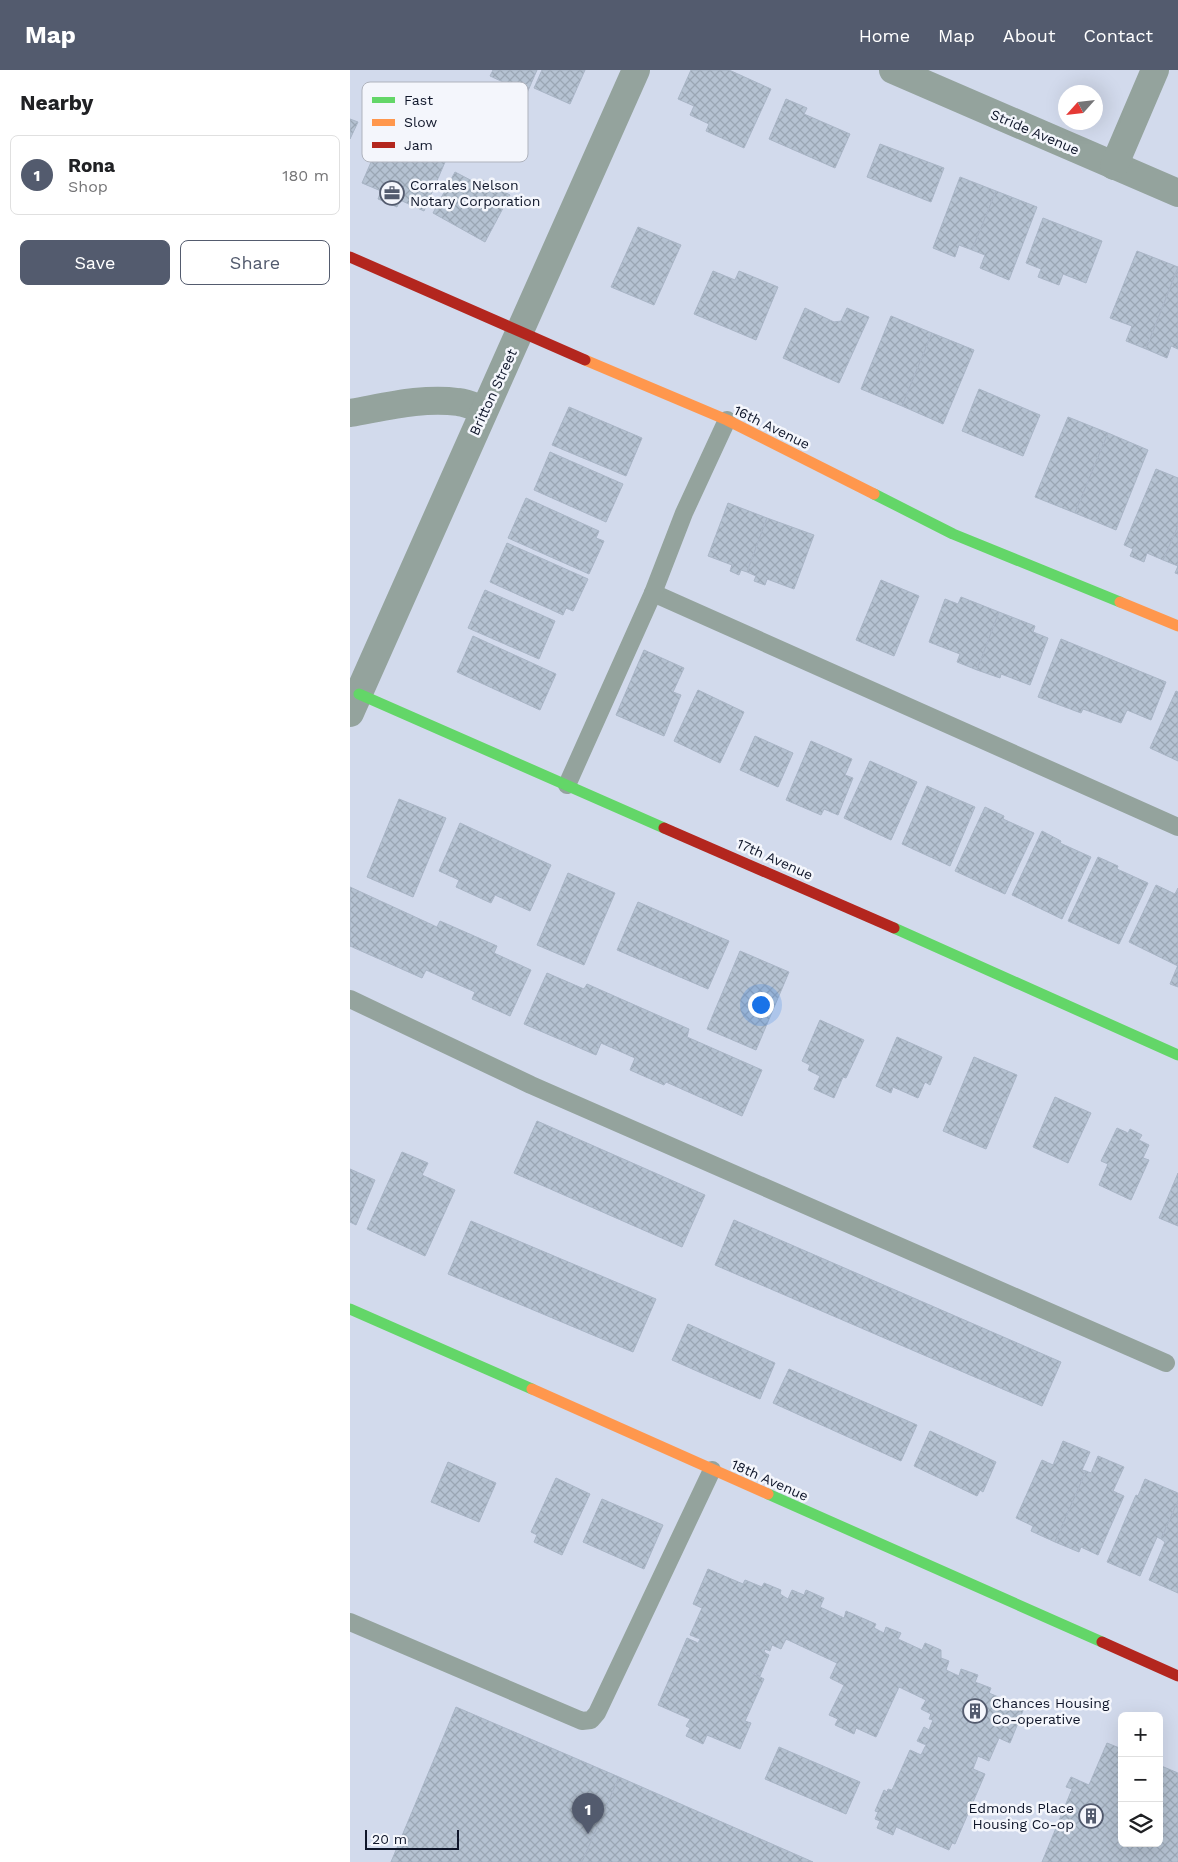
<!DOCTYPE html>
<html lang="en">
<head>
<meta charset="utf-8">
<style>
	body { margin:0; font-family:"Work Sans",sans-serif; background:#f2f2f2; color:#202124 }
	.controls { position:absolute; right:15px; bottom:15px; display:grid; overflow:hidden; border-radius:8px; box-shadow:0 5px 20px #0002 }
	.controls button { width:45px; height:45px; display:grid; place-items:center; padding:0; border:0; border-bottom:1px solid #e0e0e0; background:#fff; color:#202124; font:25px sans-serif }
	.compass { position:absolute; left:708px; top:15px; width:45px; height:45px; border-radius:50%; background:#fff; box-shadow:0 5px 20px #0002; rotate:243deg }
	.scale { position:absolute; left:15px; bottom:12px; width:94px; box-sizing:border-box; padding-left:5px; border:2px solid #0f162a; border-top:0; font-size:14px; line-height:18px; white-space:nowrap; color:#0f162a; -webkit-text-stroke:4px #f4f6fc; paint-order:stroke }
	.you { position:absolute; left:410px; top:934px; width:18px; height:18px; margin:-12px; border:4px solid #fff; border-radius:50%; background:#1a73e8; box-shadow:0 0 0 8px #1a73e833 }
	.badge { display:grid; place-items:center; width:32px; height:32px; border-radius:50%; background:#535b6e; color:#fff; font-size:16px; font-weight:700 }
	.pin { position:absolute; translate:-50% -41px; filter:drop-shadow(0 1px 2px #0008) }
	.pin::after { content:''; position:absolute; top:26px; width:18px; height:15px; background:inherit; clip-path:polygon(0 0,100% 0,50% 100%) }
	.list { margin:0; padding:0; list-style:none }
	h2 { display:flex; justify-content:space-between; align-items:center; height:65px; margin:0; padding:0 20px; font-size:21px }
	h2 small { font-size:16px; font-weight:400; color:#757577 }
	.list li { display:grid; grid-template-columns:32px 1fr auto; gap:15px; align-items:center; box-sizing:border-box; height:80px; margin:0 10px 10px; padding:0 10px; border:1px solid #e0e0e0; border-radius:8px }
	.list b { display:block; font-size:19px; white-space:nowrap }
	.list p { margin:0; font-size:16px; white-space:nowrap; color:#757577 }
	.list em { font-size:16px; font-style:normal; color:#757577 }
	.actions { display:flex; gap:10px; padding:15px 20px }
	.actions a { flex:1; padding:11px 0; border:1px solid #535b6e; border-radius:8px; text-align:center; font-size:18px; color:#535b6e }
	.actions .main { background:#535b6e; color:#fff }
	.icon { flex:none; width:28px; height:28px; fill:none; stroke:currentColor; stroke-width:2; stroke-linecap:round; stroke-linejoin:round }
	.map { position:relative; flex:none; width:828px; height:1792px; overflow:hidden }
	header { display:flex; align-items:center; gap:30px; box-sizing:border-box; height:70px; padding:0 25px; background:#535b6e; color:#fff }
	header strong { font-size:24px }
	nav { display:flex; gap:28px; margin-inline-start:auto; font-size:18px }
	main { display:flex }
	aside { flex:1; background:#fff }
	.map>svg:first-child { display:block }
	.building { fill:url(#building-cross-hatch); stroke:#a9b5c6 }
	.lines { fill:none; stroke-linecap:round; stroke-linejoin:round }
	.lane { stroke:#94a39d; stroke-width:18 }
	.street { stroke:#94a39d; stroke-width:28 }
	.fast { stroke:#63d668; stroke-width:11 }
	.slow { stroke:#ff974d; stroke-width:11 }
	.jam { stroke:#b3261e; stroke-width:11 }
	.labels { text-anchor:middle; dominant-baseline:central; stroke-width:5; stroke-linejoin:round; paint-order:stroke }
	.street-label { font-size:14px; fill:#0f162a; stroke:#f4f6fc }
	.poi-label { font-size:14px; fill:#0f162a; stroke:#f4f6fc; text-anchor:start }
	.key { fill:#f4f6fc; stroke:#afb3bd; stroke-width:1 }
	.key-label { font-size:14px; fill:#0f162a }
</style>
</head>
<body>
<header>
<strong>Map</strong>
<nav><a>Home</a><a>Map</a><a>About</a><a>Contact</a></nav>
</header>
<main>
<aside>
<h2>Nearby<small></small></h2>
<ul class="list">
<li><span class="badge">1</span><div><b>Rona</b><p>Shop</p></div><em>180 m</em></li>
</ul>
<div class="actions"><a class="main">Save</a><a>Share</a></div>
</aside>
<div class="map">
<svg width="828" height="1792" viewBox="0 0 828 1792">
	<defs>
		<pattern id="building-cross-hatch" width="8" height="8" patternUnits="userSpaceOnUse" patternTransform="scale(1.25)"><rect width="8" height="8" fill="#b5c2d2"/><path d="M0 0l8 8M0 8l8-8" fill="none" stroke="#9aa6b4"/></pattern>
	</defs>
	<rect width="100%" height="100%" fill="#d2daec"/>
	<g class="building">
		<path d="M143,0H187L177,23L140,6Z"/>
		<path d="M192,0H235L220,34L184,18Z"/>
		<path d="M341,0H379L421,19L394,78L356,61L359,54L340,45L344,36L328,29Z"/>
		<path d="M436,29L457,38L454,44L500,64L485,98L419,69Z"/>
		<path d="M0,49L8,52L0,69Z"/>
		<path d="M60,54L97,70L93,82L98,85L74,141L50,130L47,137L28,129L31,121L12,113L37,55L56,63Z"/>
		<path d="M530,74L594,98L581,132L517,107Z"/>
		<path d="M105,102L128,114L131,109L160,125L135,172L83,143Z"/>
		<path d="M610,107L646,121L622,180L609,175L605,187L583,178Z"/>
		<path d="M646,121L687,137L659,210L630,198L635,185L622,180Z"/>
		<path d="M693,148L752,171L736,213L713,204L709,215L688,207L691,199L676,193Z"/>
		<path d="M288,157L331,175L304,235L261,217Z"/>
		<path d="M787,181L828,197L796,279L776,271L782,256L760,248Z"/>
		<path d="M828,198V279L821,276L817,288L796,279Z"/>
		<path d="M363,201L385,210L389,201L428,217L406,270L344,244Z"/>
		<path d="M455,238L484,252L491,251L497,238L519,247L489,313L433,288Z"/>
		<path d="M541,246L582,263L552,336L511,319Z"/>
		<path d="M582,263L624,280L593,354L552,336Z"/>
		<path d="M629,319L690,345L673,386L612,361Z"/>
		<path d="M219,337L292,368L276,406L202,375Z"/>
		<path d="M718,347L758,363L725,443L685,427Z"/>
		<path d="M758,363L798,380L766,460L725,443Z"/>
		<path d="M200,382L273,414L256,452L184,420Z"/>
		<path d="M806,399L828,408V456L813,490L797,483L794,492L780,486L783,479L774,475Z"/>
		<path d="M176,428L249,461L246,468L254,471L239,504L158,468Z"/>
		<path d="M378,433L417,448L397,502L391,500L389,505L380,501L382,495L358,486Z"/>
		<path d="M417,448L464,465L444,519L417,509L415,515L404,511L406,506L397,502Z"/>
		<path d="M828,456V504L825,503L828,496L813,490Z"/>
		<path d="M157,473L238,509L223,541L216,538L213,545L140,512Z"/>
		<path d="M531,510L569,526L544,586L506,570Z"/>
		<path d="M135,520L205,551L189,589L118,558Z"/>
		<path d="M611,527L649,542L627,600L607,592L610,584L579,572L595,529L608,534Z"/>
		<path d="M649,542L685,556L683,562L698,568L680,615L651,604L650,608L627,600Z"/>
		<path d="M123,566L206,604L190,640L107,602Z"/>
		<path d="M711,569L816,612L801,650L777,640L771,653L733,639L731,643L688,627Z"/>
		<path d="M294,580L334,598L323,622L331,625L314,666L266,645Z"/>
		<path d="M348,620L394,642L370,693L324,671Z"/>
		<path d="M826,621L828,622V691L800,678Z"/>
		<path d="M405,666L443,683L428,717L390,700Z"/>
		<path d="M461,671L502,689L495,705L503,708L488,745L474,739L471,745L436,730Z"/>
		<path d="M520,691L567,712L541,770L494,748Z"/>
		<path d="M577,716L625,737L600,796L552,774Z"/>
		<path d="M49,729L96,748L63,827L17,807Z"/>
		<path d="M635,737L654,746L653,749L684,763L655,824L605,801Z"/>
		<path d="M110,753L201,795L180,841L145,825L141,833L106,817L109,810L89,801Z"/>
		<path d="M692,761L711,771L710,773L741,787L712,849L662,825Z"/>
		<path d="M748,787L768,796L767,799L798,813L769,874L718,851Z"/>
		<path d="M218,803L265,823L234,895L187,875Z"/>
		<path d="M806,815L825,824L828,818V896L779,872Z"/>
		<path d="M0,817L87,857L90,851L147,876L144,883L181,900L160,946L122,929L125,922L76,900L72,908L0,876Z"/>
		<path d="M288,832L379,871L358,919L267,880Z"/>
		<path d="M390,881L439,902L406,980L357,959Z"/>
		<path d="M828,895V917L820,914Z"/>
		<path d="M197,903L234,919L237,914L339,959L337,967L412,1000L392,1046L316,1012L314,1015L280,1000L285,988L251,973L246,985L174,954Z"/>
		<path d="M470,950L514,970L496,1008L493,1007L484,1028L464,1019L470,1006L458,1000L460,995L452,991Z"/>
		<path d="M547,967L592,987L580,1015L575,1012L568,1028L543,1017L541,1023L526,1016Z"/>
		<path d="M624,987L667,1005L636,1079L593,1061Z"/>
		<path d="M705,1027L741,1043L718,1093L683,1077Z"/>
		<path d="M187,1051L355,1125L332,1177L164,1103Z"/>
		<path d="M767,1058L778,1063L780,1059L792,1065L789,1070L799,1075L793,1088L799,1090L781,1130L749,1115L758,1094L751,1091Z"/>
		<path d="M52,1082L78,1093L72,1105L105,1120L75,1186L17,1159Z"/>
		<path d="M0,1099L25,1110L6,1155L0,1152Z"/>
		<path d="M828,1103V1156L809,1148Z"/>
		<path d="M384,1150L711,1292L692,1336L365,1195Z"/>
		<path d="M121,1151L306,1229L283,1282L98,1204Z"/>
		<path d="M338,1254L425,1293L410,1329L322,1290Z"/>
		<path d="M439,1299L567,1355L551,1391L423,1333Z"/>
		<path d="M580,1361L646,1392L633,1422L630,1420L627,1426L564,1396Z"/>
		<path d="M713,1371L740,1382L732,1400L736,1401L705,1472L681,1461L683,1456L666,1448L692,1390L703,1395Z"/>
		<path d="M748,1386L774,1397L763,1421L774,1426L748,1485L731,1477L729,1482L705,1472L736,1401L741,1403Z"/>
		<path d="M98,1392L146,1413L129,1452L81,1432Z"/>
		<path d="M206,1408L240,1424L212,1485L184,1472L187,1465L181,1462Z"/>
		<path d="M795,1409L828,1423V1431L811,1469L807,1467L790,1506L757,1492L786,1425L788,1426Z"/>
		<path d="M252,1429L313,1455L294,1499L233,1472Z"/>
		<path d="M828,1431V1523L799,1510L815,1472L811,1469Z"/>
		<path d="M358,1499L393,1514L395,1510L412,1517L414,1513L431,1520L430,1524L438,1529L442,1520L454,1525L456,1520L474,1528L470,1537L494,1548L496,1541L526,1554L524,1558L534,1563L536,1557L551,1563L548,1569L572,1580L575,1573L591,1580V1588L599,1591L596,1600L609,1606L611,1599L628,1605L625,1612L641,1618L639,1623L674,1638L660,1673L649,1668L639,1691L628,1686L623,1699L635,1704L605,1774L602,1773L599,1780L546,1757L543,1765L527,1758L530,1751L525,1749L528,1742L525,1741L534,1720L537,1722L538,1719L542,1720L560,1680L571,1685L576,1675L567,1671L574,1657L579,1660L583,1650L579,1649L581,1644L571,1639L576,1630L549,1617L526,1667L506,1658L504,1664L485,1655L488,1649L479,1645L494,1615L480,1608L487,1593L436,1569L431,1579L422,1575L420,1581L415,1579L414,1582L419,1585L410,1606L401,1602L414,1609L395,1651L401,1653L390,1679L357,1665L353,1674L336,1666L340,1658L336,1656L340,1649L308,1635L337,1568L348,1573L350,1569L340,1565L352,1538L343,1534Z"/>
		<path d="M106,1637L269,1707L232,1792H41Z"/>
		<path d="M757,1673L772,1679V1773H809V1695L828,1703V1792H692L722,1719L716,1717L721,1707L739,1715Z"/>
		<path d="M429,1677L510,1712L496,1744L415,1709Z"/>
		<path d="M269,1707L463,1792H232Z"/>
	</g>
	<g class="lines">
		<g class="lane">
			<path d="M303,523L828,757"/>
			<path d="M217,715L303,523L334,443L377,350"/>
			<path d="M0,929L181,1015L816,1293"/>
			<path d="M0,1552L232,1651L241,1650L247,1643L362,1400"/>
		</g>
		<g class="street">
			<path d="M543,0L828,123"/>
			<path d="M764,96L805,0"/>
			<path d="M0,343C35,337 73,327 108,332C117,333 126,337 134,340"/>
			<path d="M0,643L286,0"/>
		</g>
		<g class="fast">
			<path d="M524,424L603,464L770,532"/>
			<path d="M9,624L314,758"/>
			<path d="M544,858L828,985"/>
			<path d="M0,1239L182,1319"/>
			<path d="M418,1424L752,1572"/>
		</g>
		<g class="slow">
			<path d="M235,290L377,350L524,424"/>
			<path d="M770,532L828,556"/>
			<path d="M182,1319L418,1424"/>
		</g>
		<g class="jam">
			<path d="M0,187L235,290"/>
			<path d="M314,758L544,858"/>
			<path d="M752,1572L828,1606"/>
		</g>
	</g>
	<defs>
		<g id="office-ring" transform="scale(1.25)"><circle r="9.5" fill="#f4f6fc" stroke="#535b6e" stroke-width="1.5"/><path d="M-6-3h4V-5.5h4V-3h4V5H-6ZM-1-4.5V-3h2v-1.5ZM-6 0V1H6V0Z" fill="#535b6e"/></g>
		<g id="building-ring" transform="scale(1.25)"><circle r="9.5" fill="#f4f6fc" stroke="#535b6e" stroke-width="1.5"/><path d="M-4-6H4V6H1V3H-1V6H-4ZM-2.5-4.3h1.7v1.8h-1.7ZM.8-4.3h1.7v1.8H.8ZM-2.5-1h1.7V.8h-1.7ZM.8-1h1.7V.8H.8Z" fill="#535b6e"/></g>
	</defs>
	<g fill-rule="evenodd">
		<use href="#office-ring" x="42" y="123"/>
		<use href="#building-ring" x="625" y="1641"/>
		<use href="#building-ring" x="741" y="1746"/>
	</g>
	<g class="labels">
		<g class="street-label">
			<text transform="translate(685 62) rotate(23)">Stride Avenue</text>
			<text transform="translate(143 322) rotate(-65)">Britton Street</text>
			<text transform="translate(422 357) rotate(26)">16th Avenue</text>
			<text transform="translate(425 789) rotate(24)">17th Avenue</text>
			<text transform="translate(420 1410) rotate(24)">18th Avenue</text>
		</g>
		<g class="poi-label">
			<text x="60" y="115">Corrales Nelson<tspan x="60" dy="16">Notary Corporation</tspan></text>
			<text x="642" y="1633">Chances Housing<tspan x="642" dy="16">Co-operative</tspan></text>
			<text x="724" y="1738" text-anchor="end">Edmonds Place<tspan x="724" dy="16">Housing Co-op</tspan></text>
		</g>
	</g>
	<rect x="12" y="12" width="166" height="80" rx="8" class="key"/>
	<rect x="22" y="27" width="23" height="6" fill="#63d668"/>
	<rect x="22" y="49" width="23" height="7" fill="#ff974d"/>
	<rect x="22" y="72" width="23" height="6" fill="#b3261e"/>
	<g class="key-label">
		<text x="54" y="35">Fast</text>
		<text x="54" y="57">Slow</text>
		<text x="54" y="80">Jam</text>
	</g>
</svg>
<div class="controls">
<button>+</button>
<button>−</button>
<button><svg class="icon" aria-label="layers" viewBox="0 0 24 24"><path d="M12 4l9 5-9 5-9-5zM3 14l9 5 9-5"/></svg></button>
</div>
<svg class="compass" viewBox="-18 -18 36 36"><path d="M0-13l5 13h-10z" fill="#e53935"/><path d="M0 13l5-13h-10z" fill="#757577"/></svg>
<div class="scale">20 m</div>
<div class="you"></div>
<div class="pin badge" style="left:238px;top:1764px">1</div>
</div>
</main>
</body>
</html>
